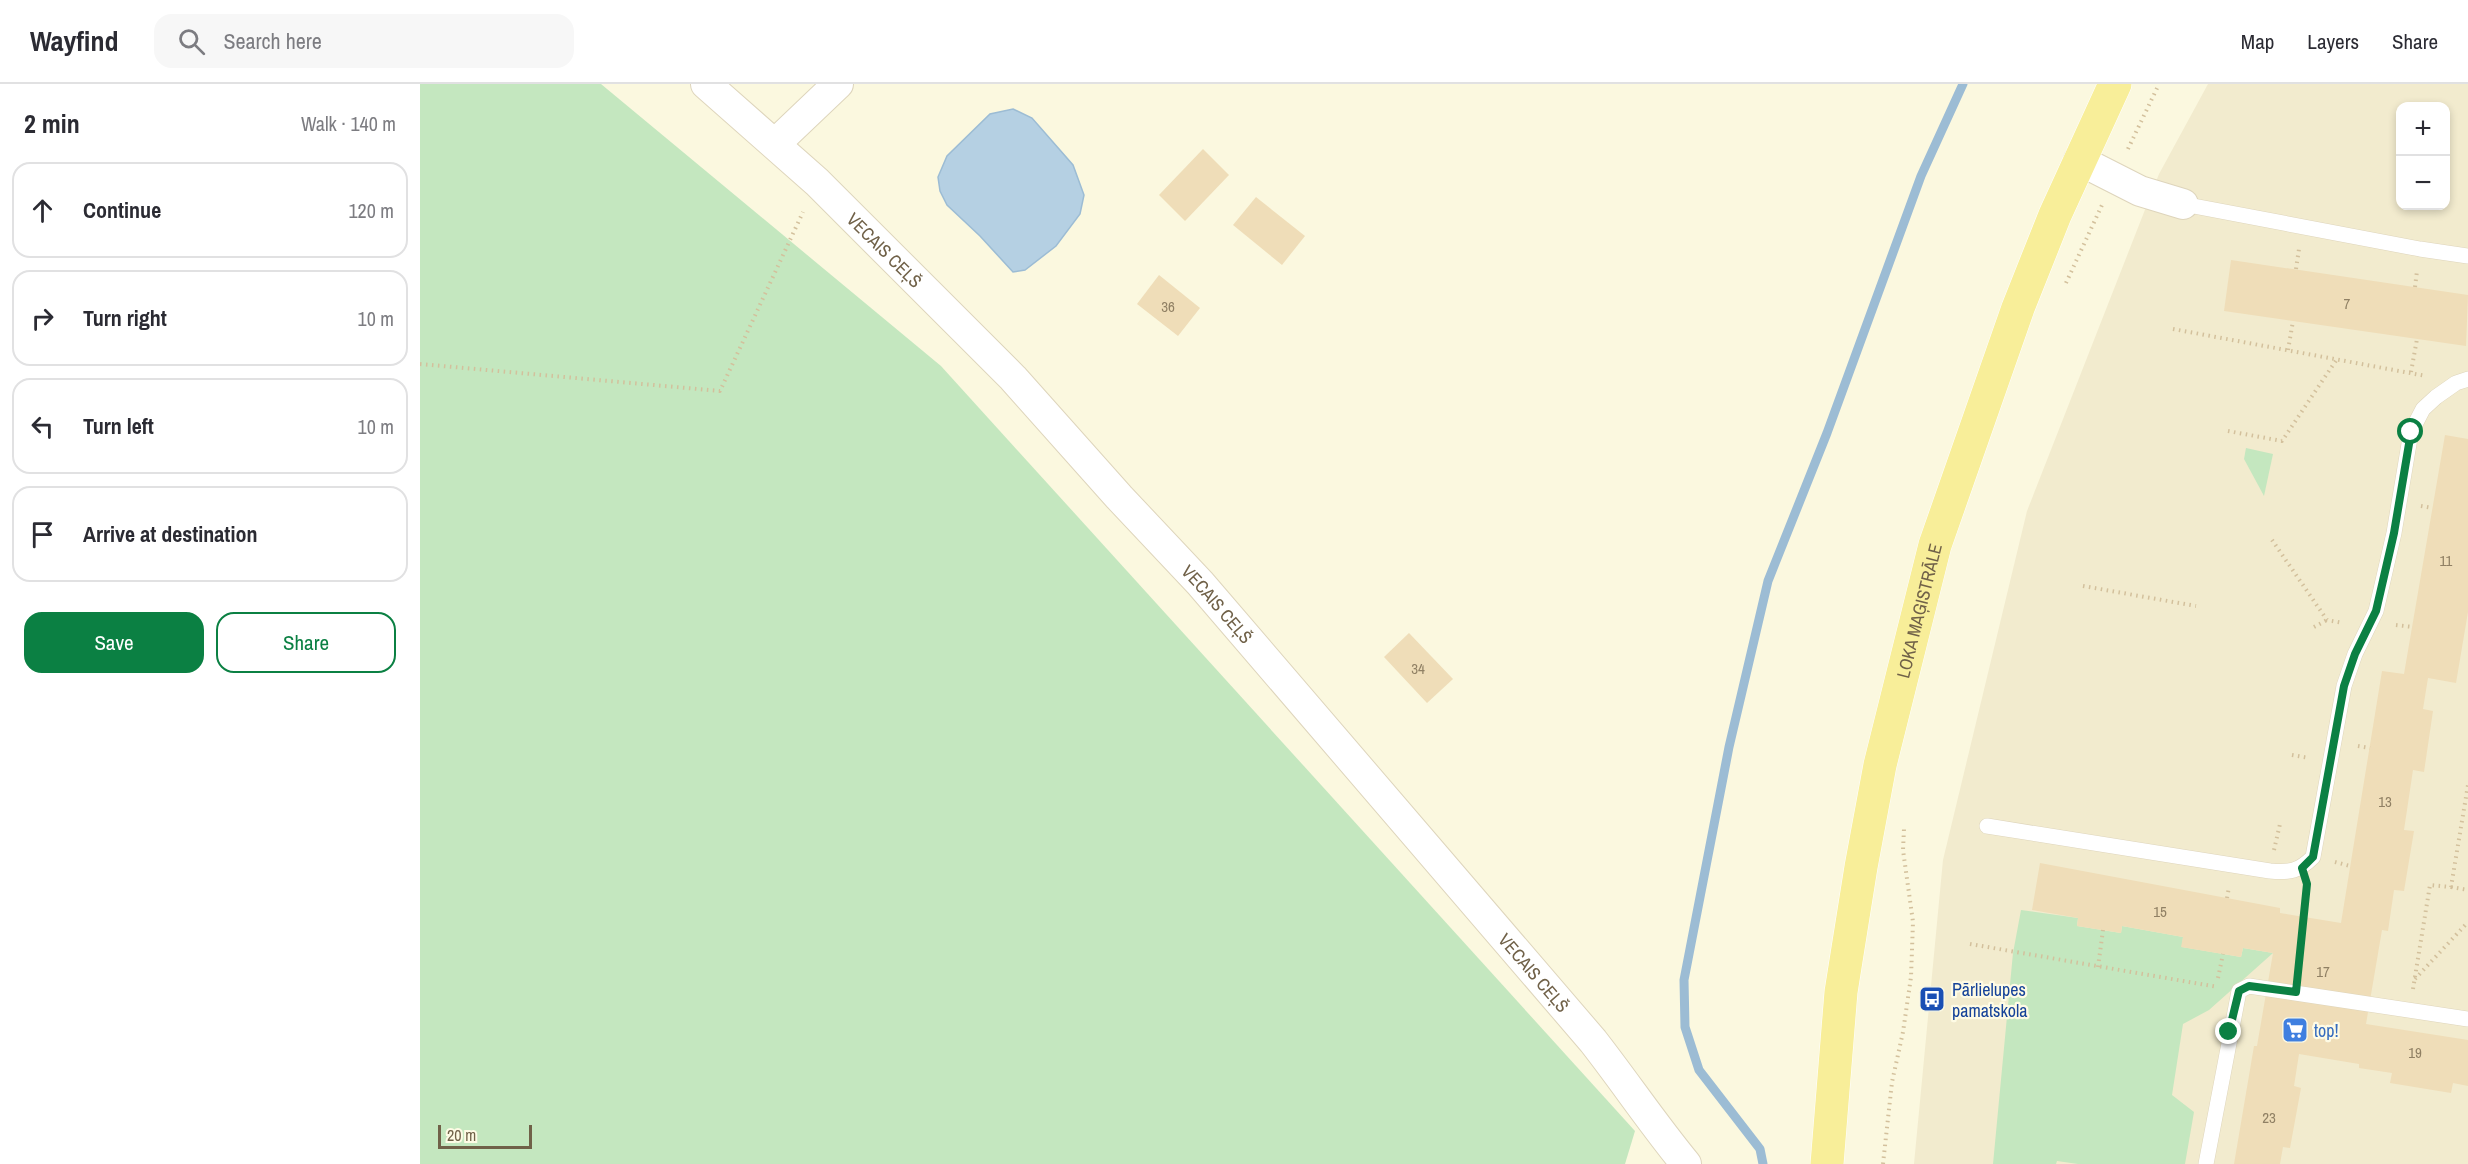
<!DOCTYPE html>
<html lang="en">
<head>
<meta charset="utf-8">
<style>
	body { margin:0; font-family:"Archivo Narrow",sans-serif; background:#f7f7f7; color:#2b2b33 }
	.controls { position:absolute; right:18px; top:18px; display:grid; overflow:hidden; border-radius:12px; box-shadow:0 3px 9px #0003 }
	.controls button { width:54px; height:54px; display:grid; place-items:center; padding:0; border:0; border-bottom:2px solid #e1e1e2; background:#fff; color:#2b2b33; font:30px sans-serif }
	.scale { position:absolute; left:18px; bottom:15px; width:94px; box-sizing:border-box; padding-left:6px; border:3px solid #706148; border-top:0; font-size:16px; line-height:21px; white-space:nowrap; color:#706148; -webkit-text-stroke:4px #fefbe5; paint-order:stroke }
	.stop { position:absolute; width:18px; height:18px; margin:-14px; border:4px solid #0b8043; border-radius:50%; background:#fff }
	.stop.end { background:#0b8043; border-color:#fff; box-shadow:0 2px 6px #0008 }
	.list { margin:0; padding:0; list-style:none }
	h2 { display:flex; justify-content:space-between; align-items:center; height:78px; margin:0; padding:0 24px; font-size:26px }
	h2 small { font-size:20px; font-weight:400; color:#7c7c81 }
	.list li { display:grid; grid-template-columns:39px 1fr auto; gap:18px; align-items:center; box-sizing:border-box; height:96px; margin:0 12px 12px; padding:0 12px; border:2px solid #e1e1e2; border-radius:18px }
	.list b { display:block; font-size:22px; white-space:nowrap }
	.list em { font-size:20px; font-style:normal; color:#7c7c81 }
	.actions { display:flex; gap:12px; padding:18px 24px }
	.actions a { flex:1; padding:14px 0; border:2px solid #0b8043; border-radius:18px; text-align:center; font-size:21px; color:#0b8043 }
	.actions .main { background:#0b8043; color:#fff }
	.icon { flex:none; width:33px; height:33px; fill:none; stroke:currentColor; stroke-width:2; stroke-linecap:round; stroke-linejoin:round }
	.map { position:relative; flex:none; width:2048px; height:1080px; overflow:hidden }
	header { display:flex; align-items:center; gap:36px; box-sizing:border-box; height:84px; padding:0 30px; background:#fff; border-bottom:2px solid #e1e1e2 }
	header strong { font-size:28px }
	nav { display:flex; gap:33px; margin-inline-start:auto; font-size:21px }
	.search { width:420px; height:54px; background:#f7f7f7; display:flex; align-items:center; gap:15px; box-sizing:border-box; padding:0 21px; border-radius:18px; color:#7c7c81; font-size:22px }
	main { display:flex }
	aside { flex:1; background:#fff }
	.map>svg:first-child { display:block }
	.residential { fill:#f2ebce; fill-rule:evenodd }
	.green { fill:#c4e7bf }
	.water { fill:#b5d0e3; stroke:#9cbcd4; stroke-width:1.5 }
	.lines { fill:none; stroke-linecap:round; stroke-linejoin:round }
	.stream { stroke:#9cbcd4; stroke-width:9 }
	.building { fill:#efddb8 }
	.lane-casing { stroke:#ded5bc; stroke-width:16 }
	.street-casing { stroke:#ded5bc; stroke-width:32 }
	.primary-casing { stroke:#fff; stroke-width:34 }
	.path { stroke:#d3c09c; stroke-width:4; stroke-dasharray:1.5 4.5; stroke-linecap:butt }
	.lane { stroke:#fff; stroke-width:15 }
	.street { stroke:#fff; stroke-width:30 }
	.primary { stroke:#f8ee99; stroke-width:33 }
	.route { stroke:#0b8043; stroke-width:8 }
	.labels { text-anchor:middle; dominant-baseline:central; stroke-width:4.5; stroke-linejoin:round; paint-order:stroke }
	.number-label { font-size:15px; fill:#908064 }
	.street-label { font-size:18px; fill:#706148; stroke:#fefbe5 }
	.transit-label { font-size:18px; fill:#164399; stroke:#fefbe5; text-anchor:start }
	.shop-label { font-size:18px; fill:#366cbe; stroke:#fefbe5; text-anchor:start }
</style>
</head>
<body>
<header>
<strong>Wayfind</strong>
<div class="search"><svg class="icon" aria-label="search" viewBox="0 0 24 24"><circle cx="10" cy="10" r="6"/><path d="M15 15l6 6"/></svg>Search here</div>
<nav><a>Map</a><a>Layers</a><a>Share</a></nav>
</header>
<main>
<aside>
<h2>2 min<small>Walk · 140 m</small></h2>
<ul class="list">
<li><svg class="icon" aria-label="ahead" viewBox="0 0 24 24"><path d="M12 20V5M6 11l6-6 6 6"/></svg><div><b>Continue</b></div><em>120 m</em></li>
<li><svg class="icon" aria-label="right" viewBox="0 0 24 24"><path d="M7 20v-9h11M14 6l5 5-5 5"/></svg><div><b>Turn right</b></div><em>10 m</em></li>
<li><svg class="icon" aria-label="left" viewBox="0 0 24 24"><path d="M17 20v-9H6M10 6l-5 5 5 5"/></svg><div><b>Turn left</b></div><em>10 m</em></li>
<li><svg class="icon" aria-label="arrive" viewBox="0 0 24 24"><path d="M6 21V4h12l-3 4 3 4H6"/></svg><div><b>Arrive at destination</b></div></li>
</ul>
<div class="actions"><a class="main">Save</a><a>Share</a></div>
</aside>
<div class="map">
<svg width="2048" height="1080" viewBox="0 0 2048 1080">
	<rect width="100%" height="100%" fill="#fbf8df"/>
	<path class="residential" d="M1788,0H2048V1080H1494L1523,776L1607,427L1739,90ZM1980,22H2026V122H1980Z"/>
	<g class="green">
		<path d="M0,0H181L521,282L1215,1047L1205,1080H0Z"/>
		<path d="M1826,364L1853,370L1844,412L1824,375Z"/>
		<path d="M1601,826L1658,834L1657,842L1701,849L1702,842L1763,853L1762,863L1821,873L1823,864L1853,869L1789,926L1763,940L1752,1011L1774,1028L1765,1080H1658L1637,1077L1636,1080H1573L1593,869Z"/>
	</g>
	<path class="water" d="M593,25L612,34L653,81L664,111L660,130L636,162L605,186L593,188L560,152L527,121L520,107L518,93L527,72L570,30Z"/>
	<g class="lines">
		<path class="stream" d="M1343,1080L1340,1065L1279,986L1265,943L1264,896L1309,663L1348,497L1407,349L1501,92L1543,0"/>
	</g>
	<g class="building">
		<path d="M783,65L809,91L765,137L739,111Z"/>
		<path d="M836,113L885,152L862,181L813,141Z"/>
		<path d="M1811,176L2048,211L2046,262L1804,227Z"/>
		<path d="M739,191L780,224L758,252L717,220Z"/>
		<path d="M2025,351L2048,355V528L2036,599L2008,594L2003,625L2013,627L2004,688L1993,686L1984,746L1994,747L1984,807L1974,806L1968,847L1962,846L1946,940L2048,956V1002L2033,999L2031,1009L1970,999L1972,989L1939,984V980L1879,970L1874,1002L1881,1004L1870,1064L1863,1063L1860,1080H1814L1834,962H1837L1853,869L1823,864L1821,873L1761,863L1763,853L1702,842L1701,849L1657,842L1658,834L1612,826L1620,779L1860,824V829L1921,839L1962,587L1984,590Z"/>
		<path d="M989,549L1033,595L1007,619L964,573Z"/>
	</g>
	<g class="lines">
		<g class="lane-casing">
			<g id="lane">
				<path d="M1763,120L2000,165L2048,172"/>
				<path d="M1567,742L1850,787C1870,789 1879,787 1893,773L1924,602L1935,570L1956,527L1974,449L1991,348L2003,325L2016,313L2036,299L2048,295"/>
				<path d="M1786,1080L1819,907L1829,902L2048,935"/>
			</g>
		</g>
		<g class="street-casing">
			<g id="street">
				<path id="s1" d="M286,0L397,98L593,294L699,413L780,499L1173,957C1205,998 1233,1040 1266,1080"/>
				<path d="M356,59L418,0"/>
				<path d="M1659,76L1720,107L1763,120"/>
			</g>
		</g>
		<g class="primary-casing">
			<g id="primary">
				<path id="s2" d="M1407,1080L1421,908L1441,783L1460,681L1515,461L1598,224L1635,131L1695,0"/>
			</g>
		</g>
		<g class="path">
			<path d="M1708,65L1739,0"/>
			<path d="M1876,185L1879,165"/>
			<path d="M1646,199L1682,121"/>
			<path d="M1995,203L1997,187"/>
			<path d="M1753,245L2006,292"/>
			<path d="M1868,266L1873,237"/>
			<path d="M0,280L300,307L383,128"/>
			<path d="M1991,288L1997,255"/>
			<path d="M1808,347L1862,357L1917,275"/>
			<path d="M2001,422L2012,424"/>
			<path d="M1852,456L1907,536L1923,539"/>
			<path d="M1663,502L1776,522"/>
			<path d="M1976,541L1993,543"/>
			<path d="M1894,543L1907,536"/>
			<path d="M1938,662L1950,664"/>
			<path d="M1872,671L1889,674"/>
			<path d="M1854,766L1860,740"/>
			<path d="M1915,778L1930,782"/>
			<path d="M2031,803L2048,806"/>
			<path d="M1807,814L1809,803"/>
			<path d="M1550,860L1798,903"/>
			<path d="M1678,883L1683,846"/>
			<path d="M1878,887L1887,805"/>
			<path d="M1798,894L1803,870"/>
			<path d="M1995,895L2048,838"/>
			<path d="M1993,905L2010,801L2031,803L2048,701"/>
			<path d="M1463,1080L1472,998L1483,948L1491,893L1493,838L1483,766L1484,745"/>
		</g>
		<use href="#lane" class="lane"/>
		<use href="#street" class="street"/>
		<use href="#primary" class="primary"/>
	</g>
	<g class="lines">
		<path class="route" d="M1809,948L1819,907L1829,902L1876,908L1887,800L1882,784L1893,773L1924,602L1935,570L1956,527L1974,449L1991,348"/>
	</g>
	<defs>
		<g id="bus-square" transform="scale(1.35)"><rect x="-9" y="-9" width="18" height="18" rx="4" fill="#1a4fb4" stroke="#fefbe5"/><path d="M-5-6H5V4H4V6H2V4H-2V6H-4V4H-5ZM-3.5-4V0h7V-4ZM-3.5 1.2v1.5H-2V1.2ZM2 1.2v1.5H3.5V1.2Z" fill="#fff"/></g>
		<g id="supermarket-square" transform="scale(1.35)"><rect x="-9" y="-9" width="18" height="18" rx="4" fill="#3f7fe0" stroke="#fefbe5"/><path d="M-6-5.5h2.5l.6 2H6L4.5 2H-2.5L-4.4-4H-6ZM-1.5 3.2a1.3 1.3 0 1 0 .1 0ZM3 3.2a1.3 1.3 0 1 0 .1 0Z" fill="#fff"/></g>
	</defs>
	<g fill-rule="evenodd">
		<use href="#bus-square" x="1512" y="915"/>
		<use href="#supermarket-square" x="1875" y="946"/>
	</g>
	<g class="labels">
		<g class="number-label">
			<text x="1927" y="219">7</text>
			<text x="748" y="222">36</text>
			<text x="2026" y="476">11</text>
			<text x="998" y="584">34</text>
			<text x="1965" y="717">13</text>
			<text x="1740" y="827">15</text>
			<text x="1903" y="887">17</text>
			<text x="1995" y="968">19</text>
			<text x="1849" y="1033">23</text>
		</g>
		<g class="street-label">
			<text stroke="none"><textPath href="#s1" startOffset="244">VECAIS CEĻŠ</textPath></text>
			<text stroke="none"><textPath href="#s1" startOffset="730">VECAIS CEĻŠ</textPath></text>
			<text stroke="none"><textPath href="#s2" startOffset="562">LOKA MAĢISTRĀLE</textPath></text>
			<text stroke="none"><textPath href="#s1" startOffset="1216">VECAIS CEĻŠ</textPath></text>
		</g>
		<g class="transit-label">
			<text x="1532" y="905">Pārlielupes<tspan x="1532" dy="21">pamatskola</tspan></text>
		</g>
		<g class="shop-label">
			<text x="1894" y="946">top!</text>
		</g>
	</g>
</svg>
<div class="controls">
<button>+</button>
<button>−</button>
</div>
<div class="scale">20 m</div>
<div class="stop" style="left:1991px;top:348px"></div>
<div class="stop end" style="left:1809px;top:948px"></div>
</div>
</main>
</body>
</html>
